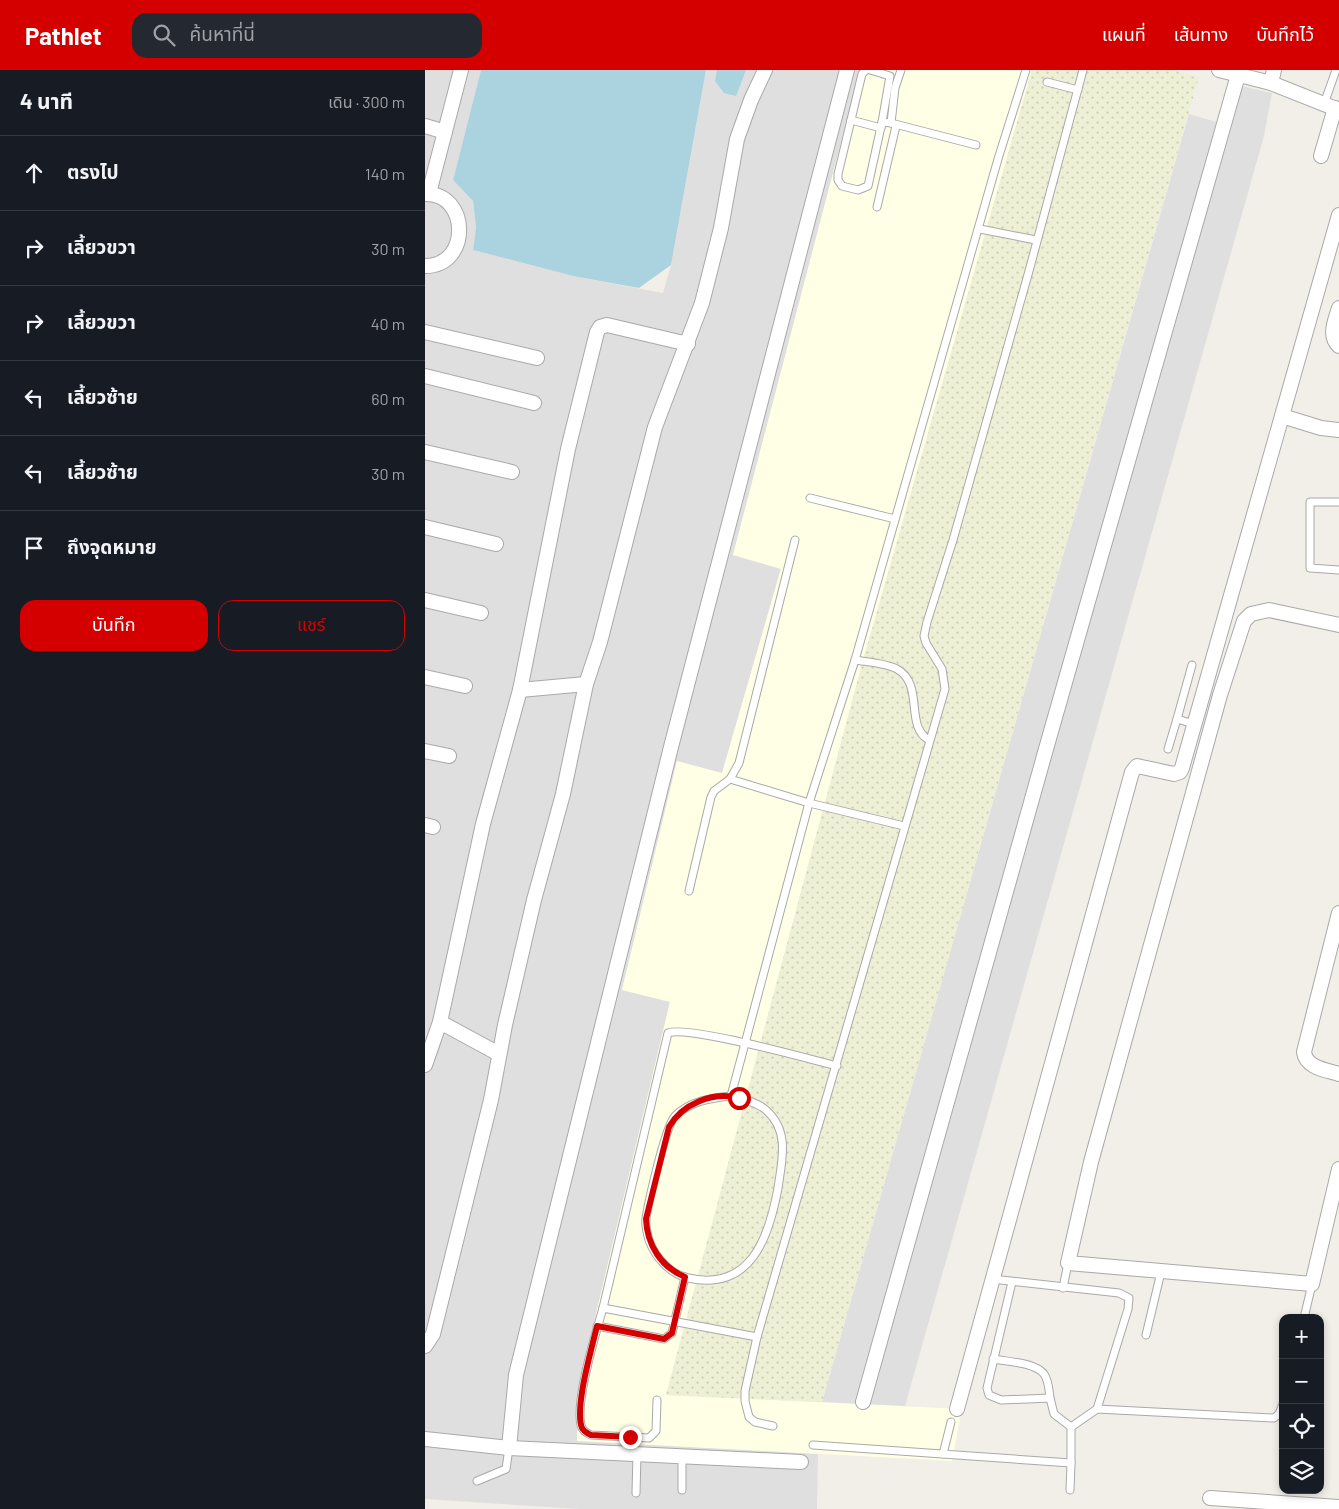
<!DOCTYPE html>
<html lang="th">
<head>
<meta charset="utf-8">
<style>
	body { margin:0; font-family:Barlow,"Noto Sans Thai",sans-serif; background:#242831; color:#f1f3f6 }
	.controls { position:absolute; right:15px; bottom:15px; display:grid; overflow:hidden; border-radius:10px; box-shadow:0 2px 8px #0003 }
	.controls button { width:45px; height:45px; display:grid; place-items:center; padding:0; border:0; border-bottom:1px solid #363941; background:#171b24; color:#f1f3f6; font:25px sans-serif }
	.stop { position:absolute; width:15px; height:15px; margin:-11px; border:4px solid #d40000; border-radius:50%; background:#fff }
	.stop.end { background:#d40000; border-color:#fff; box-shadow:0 1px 5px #0008 }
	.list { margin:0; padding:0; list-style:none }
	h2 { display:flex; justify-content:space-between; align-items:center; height:65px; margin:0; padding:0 20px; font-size:21px }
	h2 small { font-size:16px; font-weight:400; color:#9ea1a6 }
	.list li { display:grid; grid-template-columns:32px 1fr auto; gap:15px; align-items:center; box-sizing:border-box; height:75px; padding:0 20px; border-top:1px solid #363941 }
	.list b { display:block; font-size:19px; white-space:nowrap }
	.list em { font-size:16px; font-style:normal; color:#9ea1a6 }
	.actions { display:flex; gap:10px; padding:15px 20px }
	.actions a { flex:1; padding:11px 0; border:1px solid #d40000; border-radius:15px; text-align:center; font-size:18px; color:#d40000 }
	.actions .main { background:#d40000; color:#fff }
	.icon { flex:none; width:28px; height:28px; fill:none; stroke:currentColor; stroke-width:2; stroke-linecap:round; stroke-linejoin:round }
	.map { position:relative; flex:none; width:914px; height:1439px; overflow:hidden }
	header { display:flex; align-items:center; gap:30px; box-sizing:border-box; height:70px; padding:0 25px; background:#d40000; color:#fff }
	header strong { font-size:24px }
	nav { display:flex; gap:28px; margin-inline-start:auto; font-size:18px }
	.search { width:350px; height:45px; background:#242831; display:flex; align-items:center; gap:12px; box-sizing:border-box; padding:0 18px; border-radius:15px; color:#9ea1a6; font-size:19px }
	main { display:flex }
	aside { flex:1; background:#171b24 }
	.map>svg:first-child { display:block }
	.residential { fill:#e0dfdf }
	.education { fill:#ffffe5 }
	.farmland { fill:url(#farmland-dots) }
	.water { fill:#aad3df }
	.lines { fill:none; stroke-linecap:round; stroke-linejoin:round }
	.service-casing { stroke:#a9a9a9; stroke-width:9 }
	.minor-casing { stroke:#a9a9a9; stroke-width:16 }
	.service { stroke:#fff; stroke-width:7 }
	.minor { stroke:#fff; stroke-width:14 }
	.route { stroke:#d40000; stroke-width:6 }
</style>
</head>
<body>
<header>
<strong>Pathlet</strong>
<div class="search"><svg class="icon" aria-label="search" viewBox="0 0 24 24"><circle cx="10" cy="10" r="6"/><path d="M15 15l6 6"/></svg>ค้นหาที่นี่</div>
<nav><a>แผนที่</a><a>เส้นทาง</a><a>บันทึกไว้</a></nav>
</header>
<main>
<aside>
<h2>4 นาที<small>เดิน · 300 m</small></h2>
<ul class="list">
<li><svg class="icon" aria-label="ahead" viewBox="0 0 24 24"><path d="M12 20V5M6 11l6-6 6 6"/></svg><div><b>ตรงไป</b></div><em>140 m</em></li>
<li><svg class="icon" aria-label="right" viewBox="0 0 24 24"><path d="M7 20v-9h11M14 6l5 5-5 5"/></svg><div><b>เลี้ยวขวา</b></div><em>30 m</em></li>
<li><svg class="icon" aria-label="right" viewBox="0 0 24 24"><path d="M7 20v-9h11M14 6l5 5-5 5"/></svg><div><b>เลี้ยวขวา</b></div><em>40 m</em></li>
<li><svg class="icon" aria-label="left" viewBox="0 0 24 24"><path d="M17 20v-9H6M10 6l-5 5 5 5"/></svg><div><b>เลี้ยวซ้าย</b></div><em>60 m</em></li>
<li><svg class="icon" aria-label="left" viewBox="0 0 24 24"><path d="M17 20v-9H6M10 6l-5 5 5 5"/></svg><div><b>เลี้ยวซ้าย</b></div><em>30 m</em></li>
<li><svg class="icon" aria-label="arrive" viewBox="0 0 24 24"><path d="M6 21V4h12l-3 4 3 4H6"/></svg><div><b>ถึงจุดหมาย</b></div></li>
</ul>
<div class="actions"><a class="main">บันทึก</a><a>แชร์</a></div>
</aside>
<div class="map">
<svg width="914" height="1439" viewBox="0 0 914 1439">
	<defs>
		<pattern id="farmland-dots" width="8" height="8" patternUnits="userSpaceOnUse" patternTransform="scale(1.25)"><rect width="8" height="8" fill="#eef0d5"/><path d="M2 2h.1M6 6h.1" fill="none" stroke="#ccceb7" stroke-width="1.8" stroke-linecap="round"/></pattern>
	</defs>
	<rect width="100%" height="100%" fill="#f2efe9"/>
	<g class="residential">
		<path d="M0,0H56L28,110L48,131L51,157L48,180L148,206L238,223L246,195L281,0H435L308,485L356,498L297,704L252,692L197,920L245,931L154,1316L152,1370L393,1384L392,1439H154L0,1429Z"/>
		<path d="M807,14L847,23L839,66L480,1336L397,1332L764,44L795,53Z"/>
	</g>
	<path class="education" d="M435,0H607L439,587L241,1325L537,1339L527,1391L152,1371L154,1316L245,932L197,920L252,691L297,703L356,499L308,485Z"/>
	<path class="farmland" d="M607,0H748L774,7L397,1332L241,1325L439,587Z"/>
	<g class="water">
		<path d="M56,0H281L246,195L214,218L148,206L48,180L51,157L48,131L28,110Z"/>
		<path d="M292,0H321L311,26L299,23L290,11Z"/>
	</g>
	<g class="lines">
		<g class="service-casing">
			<g id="service">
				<path d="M441,0L437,4L413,104V110L417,116L433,120L443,116L457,52L466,53"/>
				<path d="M445,0L465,6L457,52"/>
				<path d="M476,0L470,18L466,53L551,75"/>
				<path d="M622,12L653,20"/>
				<path d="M899,34L911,0"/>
				<path d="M426,50L456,58"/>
				<path d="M452,137L471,56"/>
				<path d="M555,159L611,170"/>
				<path d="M385,428L470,449"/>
				<path d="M914,432H885V498L914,500"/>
				<path d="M370,470L314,693L305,709L384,733L479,756"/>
				<path d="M430,590C442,592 461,593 472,599C500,615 479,656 504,670"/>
				<path d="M752,649L767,595"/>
				<path d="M743,679L752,649L769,654"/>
				<path d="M264,821L286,727L289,721L305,709"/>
				<path d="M306,1026L384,733L430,590L573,89L601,0"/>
				<path d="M306,1026C317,1029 332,1032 341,1040C365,1061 357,1090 353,1118C344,1167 326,1222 263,1208C245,1204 230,1187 224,1170C222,1163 220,1155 221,1148C224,1130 240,1057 250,1046C265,1031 286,1028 306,1026Z"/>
				<path d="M567,1209L694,1223L704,1228L703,1239L672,1339"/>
				<path d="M638,1218L643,1193"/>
				<path d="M178,1238L243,963C263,955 384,989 412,996"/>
				<path d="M879,1248L887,1214"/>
				<path d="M172,1256L239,1269L247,1263L260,1207"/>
				<path d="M721,1265L736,1202"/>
				<path d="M568,1289C583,1292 609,1292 619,1304C624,1311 624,1321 625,1328"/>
				<path d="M232,1330L231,1361L224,1368L166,1365C162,1363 159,1362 157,1358C148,1337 171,1262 178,1238L332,1267"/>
				<path d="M348,1356L330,1352L324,1347L320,1331V1321L332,1267L520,619L517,599L501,573L499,566L502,552L528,470L604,201L658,0"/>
				<path d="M646,1357L672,1339L849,1348L854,1344L858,1334"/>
				<path d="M388,1375L646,1393V1357L629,1344L625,1328L576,1330L564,1325L562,1318L587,1212"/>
				<path d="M518,1384L526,1352"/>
				<path d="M257,1386V1420"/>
				<path d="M52,1411L81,1399L84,1378"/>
				<path d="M645,1420L646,1393"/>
				<path d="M211,1423L212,1384"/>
			</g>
		</g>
		<g class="minor-casing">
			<g id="minor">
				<path d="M794,0L846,13L914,40"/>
				<path d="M846,13L849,0"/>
				<path d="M0,56L20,62"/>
				<path d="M896,86L910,38"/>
				<path d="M4,123L36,0"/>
				<path d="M0,124C44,122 47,196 0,196"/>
				<path d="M914,238C910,251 903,266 914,276"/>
				<path d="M0,262L112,288"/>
				<path d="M0,306L109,333"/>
				<path d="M857,346L896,358L914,360"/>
				<path d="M0,382L87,402"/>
				<path d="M0,457L71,474"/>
				<path d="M0,530L56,543"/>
				<path d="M914,555L844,540L826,544L819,551L795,625L666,1092L643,1193L887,1214L914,1099"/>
				<path d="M0,607L40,616"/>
				<path d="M95,620L161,614"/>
				<path d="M0,681L24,686"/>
				<path d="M0,755L8,757"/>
				<path d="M914,843L879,982C881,998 901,1000 914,1004"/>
				<path d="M15,952L74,984"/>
				<path d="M0,995L15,952L58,754L95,620L143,379L172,262L175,257L182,255L263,274"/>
				<path d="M0,1276L8,1264L66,1030L80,955L109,830L138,724L161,614L175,572L230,357L277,233L296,158L312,69L326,30L340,0"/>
				<path d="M438,1332L621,679L813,5"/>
				<path d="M532,1339L707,702L712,696L749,704L755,702L757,698L914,145"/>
				<path d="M0,1369L84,1378L376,1392"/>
				<path d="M84,1378L91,1305L246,677L422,0"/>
				<path d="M785,1428L914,1437"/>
			</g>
		</g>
		<use href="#service" class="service"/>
		<use href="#minor" class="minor"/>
	</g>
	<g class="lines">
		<path class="route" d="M205,1367L166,1365C162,1363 159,1362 157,1358C149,1338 167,1278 172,1256L239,1269L247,1263L260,1207C236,1197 222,1175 221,1149L244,1057C257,1034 288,1021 314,1028"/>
	</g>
</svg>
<div class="controls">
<button>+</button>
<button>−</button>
<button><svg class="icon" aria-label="locate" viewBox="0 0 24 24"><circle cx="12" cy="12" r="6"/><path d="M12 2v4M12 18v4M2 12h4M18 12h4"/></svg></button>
<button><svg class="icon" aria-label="layers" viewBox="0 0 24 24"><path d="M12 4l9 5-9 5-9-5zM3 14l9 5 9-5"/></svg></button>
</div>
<div class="stop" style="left:314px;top:1028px"></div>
<div class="stop end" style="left:205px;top:1367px"></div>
</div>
</main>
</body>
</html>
